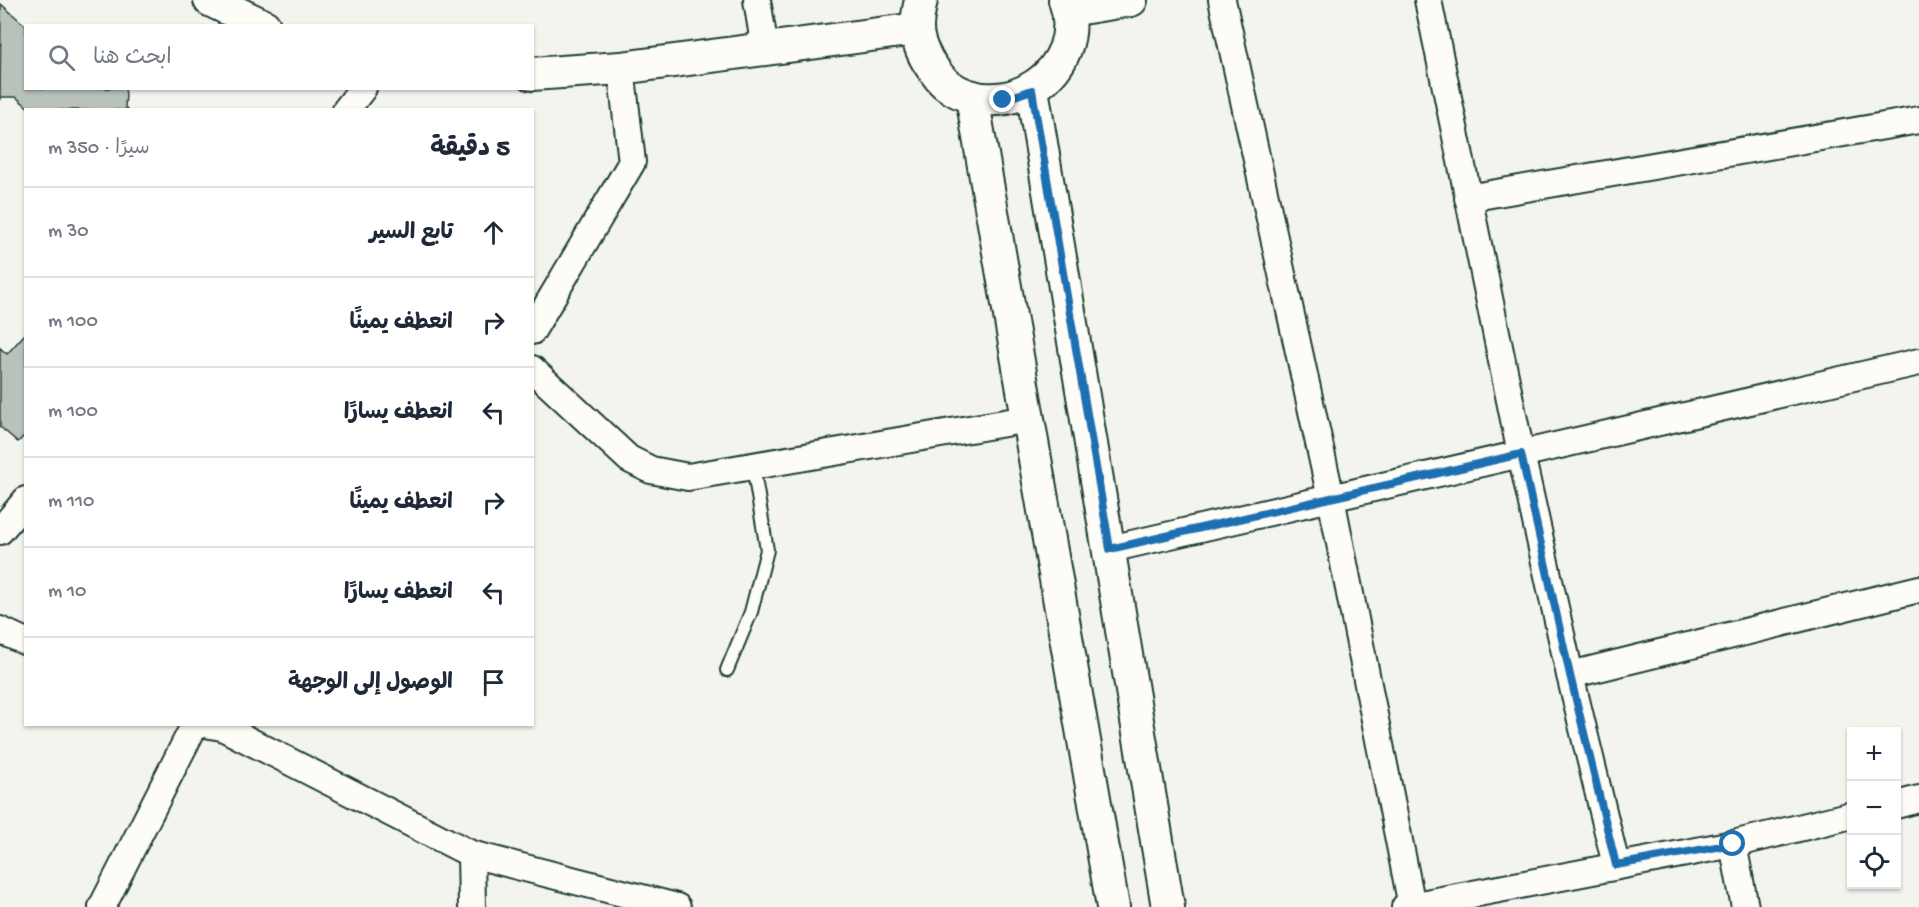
<!DOCTYPE html>
<html lang="ar">
<head>
<meta charset="utf-8">
<style>
	body { margin:0; font-family:"Gochi Hand","Playpen Sans Arabic",sans-serif; background:#f2f2f3; color:#1f2937; direction:rtl }
	.controls { position:absolute; right:18px; bottom:18px; display:grid; overflow:hidden; border-radius:0px; box-shadow:0 2px 4px #0004 }
	.controls button { width:54px; height:54px; display:grid; place-items:center; padding:0; border:0; border-bottom:2px solid #e0e1e3; background:#fff; color:#1f2937; font:30px sans-serif }
	.stop { position:absolute; width:18px; height:18px; margin:-14px; border:4px solid #1f6fb2; border-radius:50%; background:#fff }
	.stop.end { background:#1f6fb2; border-color:#fff; box-shadow:0 2px 6px #0008 }
	.list { margin:0; padding:0; list-style:none }
	h2 { display:flex; justify-content:space-between; align-items:center; height:78px; margin:0; padding:0 24px; font-size:26px }
	h2 small { font-size:20px; font-weight:400; color:#747a83 }
	.list li { display:grid; grid-template-columns:39px 1fr auto; gap:18px; align-items:center; box-sizing:border-box; height:90px; padding:0 24px; border-top:2px solid #e0e1e3 }
	.list b { display:block; font-size:22px; white-space:nowrap }
	.list em { font-size:20px; font-style:normal; color:#747a83 }
	.icon { flex:none; width:33px; height:33px; fill:none; stroke:currentColor; stroke-width:2; stroke-linecap:round; stroke-linejoin:round }
	.map { position:relative; flex:none; width:1919px; height:907px; overflow:hidden; direction:ltr }
	.search { position:absolute; background:#fff; box-shadow:0 2px 4px #0004; left:24px; top:24px; width:510px; height:66px; display:flex; align-items:center; gap:15px; box-sizing:border-box; padding:0 21px; border-radius:0px; color:#747a83; font-size:22px }
	.panel { position:absolute; background:#fff; box-shadow:0 2px 4px #0004; left:24px; top:108px; width:510px; height:618px; border-radius:0px; direction:rtl }
	.map>svg:first-child { display:block }
	.building { fill:#b9c1bb; stroke:#1f3d34; stroke-width:1.5 }
	.lines { fill:none; stroke-linecap:round; stroke-linejoin:round }
	.service-casing { stroke:#1f3d34; stroke-width:16 }
	.minor-casing { stroke:#1f3d34; stroke-width:30 }
	.tertiary-casing { stroke:#1f3d34; stroke-width:36 }
	.service { stroke:#fdfcf7; stroke-width:12 }
	.minor { stroke:#fdfcf7; stroke-width:26 }
	.tertiary { stroke:#fdfcf7; stroke-width:32 }
	.route { stroke:#1f6fb2; stroke-width:8 }
</style>
</head>
<body>
<div class="map">
<svg width="1919" height="907" viewBox="0 0 1919 907">
	<rect width="100%" height="100%" fill="#f4f4ef"/>
	<filter id="ink" filterUnits="userSpaceOnUse"><feTurbulence type="fractalNoise" baseFrequency=".0167" numOctaves="2"/><feDisplacementMap in="SourceGraphic" scale="12" xChannelSelector="R" yChannelSelector="G"/><feConvolveMatrix kernelMatrix="1 2 1 2 8 2 1 2 1" color-interpolation-filters="sRGB"/></filter>
	<g filter="url(#ink)">
		<g class="building">
			<path d="M1,4L26,26V88H125L126,95L125,107L128,110H31L16,97H2L0,99Z"/>
			<path d="M26,333V434L18,442L0,427V348L7,354Z"/>
		</g>
		<g class="lines">
			<g class="service-casing">
				<path id="service" d="M727,670L751,612L767,550L753,466"/>
			</g>
			<g class="minor-casing">
				<g id="minor">
					<path d="M757,0L765,49"/>
					<path d="M1222,0L1331,498L1412,906"/>
					<path d="M1428,0L1521,454L1570,675L1616,865"/>
					<path d="M346,110L363,88"/>
					<path d="M1468,198L1919,120"/>
					<path d="M532,331L632,162L621,68"/>
					<path d="M532,369L629,459L651,470L688,477L1028,419"/>
					<path d="M0,531L26,500"/>
					<path d="M1110,549L1919,362"/>
					<path d="M0,630L26,642"/>
					<path d="M1570,675L1919,589"/>
					<path d="M205,724L222,727L471,854L677,907"/>
					<path d="M1896,805L1919,799"/>
					<path d="M1733,844L1745,907"/>
					<path d="M471,854L472,907"/>
					<path d="M102,907L195,724"/>
					<path d="M1405,907L1733,844L1852,815"/>
				</g>
			</g>
			<g class="tertiary-casing">
				<g id="tertiary">
					<path d="M210,0L264,26"/>
					<path d="M921,0C919,9 917,19 917,28C917,42 925,59 934,70C937,74 941,80 946,84C1004,128 1090,70 1065,0"/>
					<path d="M1069,10L1131,0"/>
					<path d="M532,74L621,68L916,29"/>
					<path d="M1032,89L1168,907"/>
					<path d="M972,97L1113,907"/>
				</g>
			</g>
			<use href="#service" class="service"/>
			<use href="#minor" class="minor"/>
			<use href="#tertiary" class="tertiary"/>
		</g>
	</g>
	<g class="lines" filter="url(#ink)">
		<path class="route" d="M1003,100L1032,90L1110,549L1521,454L1570,675L1616,865L1733,844"/>
	</g>
</svg>
<div class="controls">
<button>+</button>
<button>−</button>
<button><svg class="icon" aria-label="locate" viewBox="0 0 24 24"><circle cx="12" cy="12" r="6"/><path d="M12 2v4M12 18v4M2 12h4M18 12h4"/></svg></button>
</div>
<div class="stop" style="left:1733px;top:844px"></div>
<div class="stop end" style="left:1003px;top:100px"></div>
<div class="search"><svg class="icon" aria-label="search" viewBox="0 0 24 24"><circle cx="10" cy="10" r="6"/><path d="M15 15l6 6"/></svg>ابحث هنا</div>
<section class="panel">
<h2>5 دقيقة<small>سيرًا · 350 m</small></h2>
<ul class="list">
<li><svg class="icon" aria-label="ahead" viewBox="0 0 24 24"><path d="M12 20V5M6 11l6-6 6 6"/></svg><div><b>تابع السير</b></div><em>30 m</em></li>
<li><svg class="icon" aria-label="right" viewBox="0 0 24 24"><path d="M7 20v-9h11M14 6l5 5-5 5"/></svg><div><b>انعطف يمينًا</b></div><em>100 m</em></li>
<li><svg class="icon" aria-label="left" viewBox="0 0 24 24"><path d="M17 20v-9H6M10 6l-5 5 5 5"/></svg><div><b>انعطف يسارًا</b></div><em>100 m</em></li>
<li><svg class="icon" aria-label="right" viewBox="0 0 24 24"><path d="M7 20v-9h11M14 6l5 5-5 5"/></svg><div><b>انعطف يمينًا</b></div><em>110 m</em></li>
<li><svg class="icon" aria-label="left" viewBox="0 0 24 24"><path d="M17 20v-9H6M10 6l-5 5 5 5"/></svg><div><b>انعطف يسارًا</b></div><em>10 m</em></li>
<li><svg class="icon" aria-label="arrive" viewBox="0 0 24 24"><path d="M6 21V4h12l-3 4 3 4H6"/></svg><div><b>الوصول إلى الوجهة</b></div></li>
</ul>
</section>
</div>
</body>
</html>
